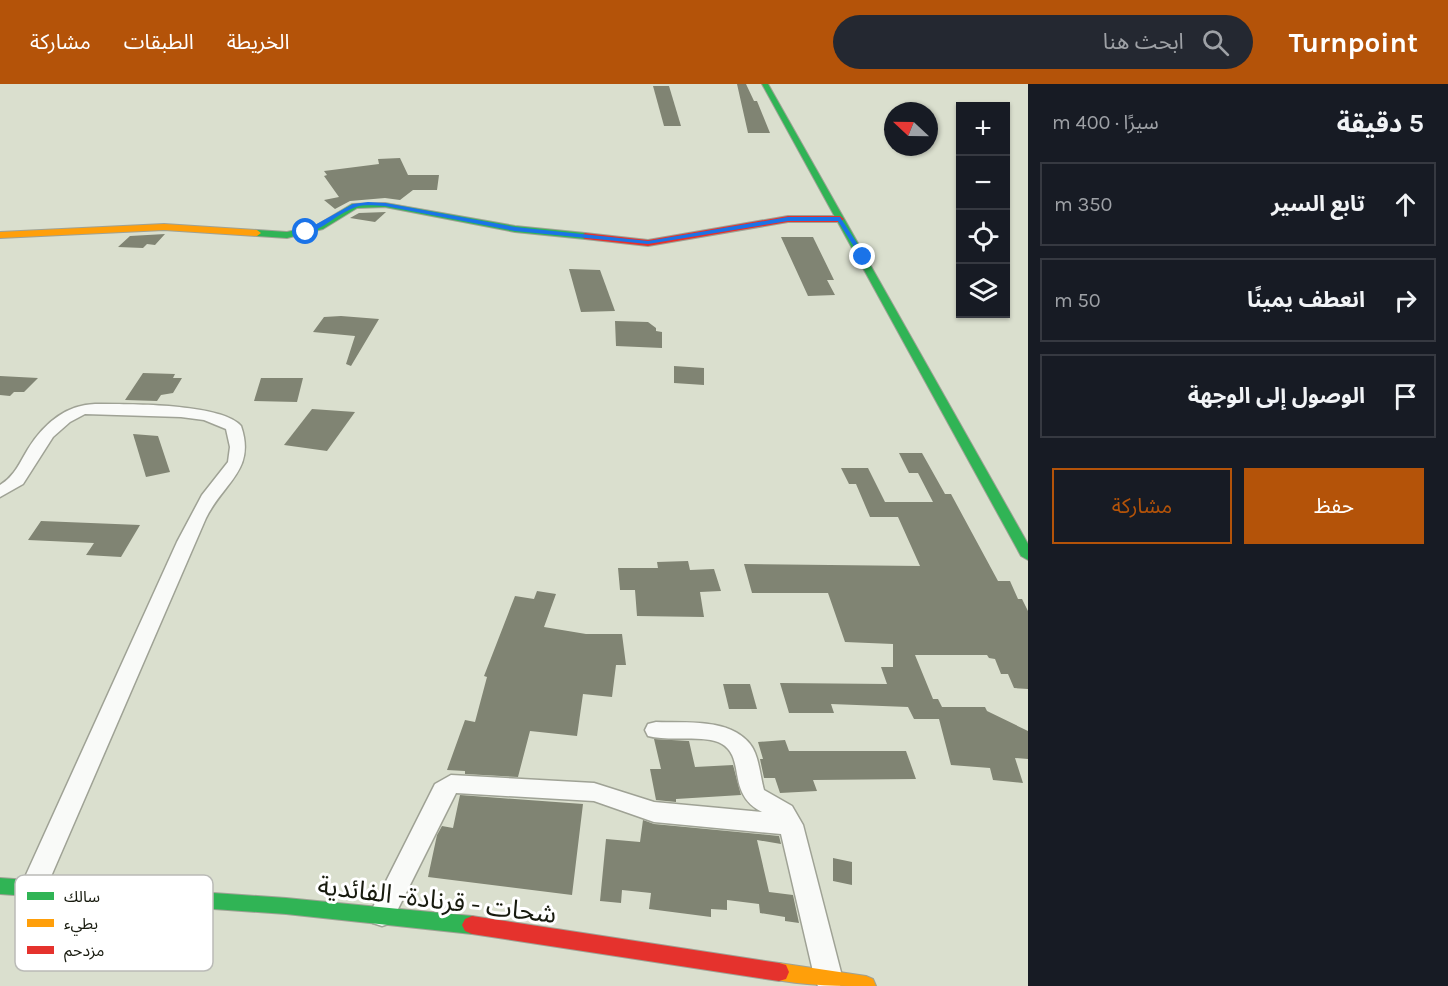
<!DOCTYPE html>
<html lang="ar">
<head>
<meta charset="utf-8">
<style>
	body { margin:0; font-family:Karla,"Noto Sans Arabic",sans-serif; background:#242831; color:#f1f3f6; direction:rtl }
	.controls { position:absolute; right:18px; top:18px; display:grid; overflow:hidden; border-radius:0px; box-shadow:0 2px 4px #0004 }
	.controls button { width:54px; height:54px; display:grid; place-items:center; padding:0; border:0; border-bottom:2px solid #363941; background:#171b24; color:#f1f3f6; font:30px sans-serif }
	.compass { position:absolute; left:884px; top:18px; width:54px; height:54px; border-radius:50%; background:#171b24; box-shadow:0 2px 4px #0004; rotate:292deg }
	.stop { position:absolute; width:18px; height:18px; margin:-14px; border:4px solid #1a73e8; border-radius:50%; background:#fff }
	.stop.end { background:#1a73e8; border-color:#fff; box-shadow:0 2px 6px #0008 }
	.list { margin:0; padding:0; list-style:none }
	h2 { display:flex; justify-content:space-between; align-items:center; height:78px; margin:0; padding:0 24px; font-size:26px }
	h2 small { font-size:20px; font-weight:400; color:#9ea1a6 }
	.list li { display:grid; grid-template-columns:39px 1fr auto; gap:18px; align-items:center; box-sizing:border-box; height:84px; margin:0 12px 12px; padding:0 12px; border:2px solid #363941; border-radius:0px }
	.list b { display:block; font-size:22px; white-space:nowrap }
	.list em { font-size:20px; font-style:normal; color:#9ea1a6 }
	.actions { display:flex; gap:12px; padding:18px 24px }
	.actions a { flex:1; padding:14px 0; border:2px solid #b45309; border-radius:0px; text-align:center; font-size:21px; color:#b45309 }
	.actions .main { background:#b45309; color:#fff }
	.icon { flex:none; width:33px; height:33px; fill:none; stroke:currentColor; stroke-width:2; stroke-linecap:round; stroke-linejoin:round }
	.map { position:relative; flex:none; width:1028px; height:902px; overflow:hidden; direction:ltr }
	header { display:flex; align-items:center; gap:36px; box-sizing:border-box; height:84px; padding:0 30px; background:#b45309; color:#fff }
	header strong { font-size:28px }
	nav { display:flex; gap:33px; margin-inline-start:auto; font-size:21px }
	.search { width:420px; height:54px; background:#242831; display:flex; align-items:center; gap:15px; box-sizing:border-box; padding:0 21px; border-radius:33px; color:#9ea1a6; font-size:22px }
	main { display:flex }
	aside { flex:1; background:#171b24 }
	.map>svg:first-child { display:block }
	.building { fill:#808473 }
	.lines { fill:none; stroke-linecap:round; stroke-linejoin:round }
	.street-casing { stroke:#9fa295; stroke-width:3 }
	.fast-casing { stroke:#9fa295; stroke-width:2 }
	.slow-casing { stroke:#9fa295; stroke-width:2 }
	.jam-casing { stroke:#9fa295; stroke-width:2 }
	.street { fill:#f9faf8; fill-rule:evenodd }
	.fast { fill:#30b455; fill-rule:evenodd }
	.slow { fill:#ff9f0a; fill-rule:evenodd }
	.jam { fill:#e5322d; fill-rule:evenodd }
	.route { fill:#1a73e8 }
	.labels { text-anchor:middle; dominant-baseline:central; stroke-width:6; stroke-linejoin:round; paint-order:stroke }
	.near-street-label { font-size:26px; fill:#181b0f; stroke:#fff }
	.key { fill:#fff; stroke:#babbb7; stroke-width:1.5 }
	.key-label { font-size:16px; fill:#181b0f }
</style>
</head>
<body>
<header>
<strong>Turnpoint</strong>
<div class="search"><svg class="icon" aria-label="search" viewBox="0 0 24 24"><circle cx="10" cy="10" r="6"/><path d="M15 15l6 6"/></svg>ابحث هنا</div>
<nav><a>الخريطة</a><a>الطبقات</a><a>مشاركة</a></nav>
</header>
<main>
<aside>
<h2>5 دقيقة<small>سيرًا · 400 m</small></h2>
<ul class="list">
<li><svg class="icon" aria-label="ahead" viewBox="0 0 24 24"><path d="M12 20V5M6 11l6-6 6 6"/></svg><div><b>تابع السير</b></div><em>350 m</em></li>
<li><svg class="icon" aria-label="right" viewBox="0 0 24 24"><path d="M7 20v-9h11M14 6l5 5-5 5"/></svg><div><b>انعطف يمينًا</b></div><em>50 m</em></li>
<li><svg class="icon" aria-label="arrive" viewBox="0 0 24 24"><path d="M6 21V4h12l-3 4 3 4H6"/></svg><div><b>الوصول إلى الوجهة</b></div></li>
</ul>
<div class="actions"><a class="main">حفظ</a><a>مشاركة</a></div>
</aside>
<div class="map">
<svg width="1028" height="902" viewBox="0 0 1028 902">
	<rect width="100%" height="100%" fill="#dadfce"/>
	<g class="building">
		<path d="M737,0H746L754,17H757L770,49H748Z"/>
		<path d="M653,2H669L681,42H664Z"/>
		<path d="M400,74L408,91H439L437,106H413L400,116L385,114L350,117L335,125L324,116L339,113L324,92L327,91L324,87L379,80L378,75Z"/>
		<path d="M386,128L375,138L350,134L359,129Z"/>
		<path d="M165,150L155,161L147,160L143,164L118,163L130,152Z"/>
		<path d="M781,153H813L834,196H827L835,211L808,212Z"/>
		<path d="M569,185L600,186L615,227L581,228Z"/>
		<path d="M341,232L379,235L351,282L346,280L355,252L313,248L324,233Z"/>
		<path d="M615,237L648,238L656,244V247L662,248V264L616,262Z"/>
		<path d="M674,282L704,284V301L674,299Z"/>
		<path d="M143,289L175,290L173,294H182L173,309L161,311L157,317L125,316Z"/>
		<path d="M0,292L38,294L24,308H14L10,312L0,311Z"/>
		<path d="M261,294H303L297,318L254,317Z"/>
		<path d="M312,325L355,328L327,367L284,361Z"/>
		<path d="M133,350L158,352L170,388L146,393Z"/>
		<path d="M899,369H922L945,410H951L998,497H1010L1018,515H1022L1028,527V605L1014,604L1008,590H1001L995,575L989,574L987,571H915L933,615H938L942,623H985L987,627L1028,647V675L1015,674L1023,699L993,696L990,684L951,681L939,635H914L908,623L831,620L834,629H789L780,599L887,600L881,583H893V560L845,558L828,509H752L744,480L920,482L898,433H870L856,400H849L841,384H868L885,418H933L918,389H909Z"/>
		<path d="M41,437L140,441L121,473L86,471L94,459L28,456Z"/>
		<path d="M688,477L690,486L714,485L721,507L700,508L704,533L637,532L635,506H620L618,484H658L657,478Z"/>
		<path d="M537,507L556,510L544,543L586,550H622L626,581H616L612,613L583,610L577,652L530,647L518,693L465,690V687L447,686L465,636L475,638L487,593L484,592L515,512L534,515Z"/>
		<path d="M723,600H750L757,625H729Z"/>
		<path d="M654,655L689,657L695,683L733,681L741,711L676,715V718L656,716L650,685H661Z"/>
		<path d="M785,656L789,667H906L916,695L813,696L817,707L780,709L775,694H764L760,675H763L758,658Z"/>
		<path d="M460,711L583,720L572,811L428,793L437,751L442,742L453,744Z"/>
		<path d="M643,736L654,740L779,752L781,760L757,756L769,808L793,811L799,839L785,837V833L760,829L759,820L727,816V826L711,825V833L649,825L651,809L622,806L621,819L600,817L606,755L640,758Z"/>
		<path d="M833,774L852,778V801L833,797Z"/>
	</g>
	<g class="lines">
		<g class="street-casing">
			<g id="street">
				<path d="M95,320C125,320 222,319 241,342C256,386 224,398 206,434L46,804L42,812L33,815L24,812L20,804L177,458L202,411L228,378L230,363L226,345L204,336L181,333L85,330L70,338L53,353L23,400L0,413V401C15,392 20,378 28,365C43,341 65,321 95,320Z"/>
				<path d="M656,638C685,639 730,634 750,660C759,671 760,692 764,706L792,722L803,741L843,896L840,902H818L815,896L781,750L654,738L594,717L456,709L391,839L382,842L373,839L369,831L435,700L451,691L594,699L654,718L762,728C726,710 746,674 722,660C705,650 669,658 648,652L645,646L648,640Z"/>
			</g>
		</g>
		<g class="fast-casing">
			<g id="fast">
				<path d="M762,0H768L1028,460V476L1021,472Z"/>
				<path d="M385,119L515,142L585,149L589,152L585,155L515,148L385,123L357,124L323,145L287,154L257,152L253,149L257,146L287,148L317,141L352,120Z"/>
				<path d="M0,794L286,814L472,832L479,835L482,841L479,847L472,850L286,830L0,810Z"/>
			</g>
		</g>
		<g class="slow-casing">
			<g id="slow">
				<path d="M164,140L257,146L261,149L257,152L164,146L0,154V148Z"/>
				<path d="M779,879L866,892L873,895L876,902C843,902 804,902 772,895L769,888L772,881Z"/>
			</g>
		</g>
		<g class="jam-casing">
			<g id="jam">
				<path d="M788,132H840L844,135L840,138H788L648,162L585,155L581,152L585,149L648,156Z"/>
				<path d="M472,832L779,879L786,881L789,888L786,895L779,897L472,850L465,847L462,841L465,835Z"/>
			</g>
		</g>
		<use href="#street" class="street"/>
		<use href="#fast" class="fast"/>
		<use href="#slow" class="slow"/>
		<use href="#jam" class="jam"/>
	</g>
	<path class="route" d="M368,118L385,119L515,143L648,157L788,133H840L866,173L861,174L838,137H788L648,160L515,147L385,122C376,122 365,120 356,123C338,129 325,144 306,150L302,148L353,120Z"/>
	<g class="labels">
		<g class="near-street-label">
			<text transform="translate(437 816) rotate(7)">شحات - قرنادة- الفائدية</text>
		</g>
	</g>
	<rect x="15" y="791" width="198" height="96" rx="9" class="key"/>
	<rect x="27" y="808" width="27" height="8" fill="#30b455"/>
	<rect x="27" y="835" width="27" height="8" fill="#ff9f0a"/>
	<rect x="27" y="862" width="27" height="8" fill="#e5322d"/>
	<g class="key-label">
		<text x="64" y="818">سالك</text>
		<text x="64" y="845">بطيء</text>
		<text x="64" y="872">مزدحم</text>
	</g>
</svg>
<div class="controls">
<button>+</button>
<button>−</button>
<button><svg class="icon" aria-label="locate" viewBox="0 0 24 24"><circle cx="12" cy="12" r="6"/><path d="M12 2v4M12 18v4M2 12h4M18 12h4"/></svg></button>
<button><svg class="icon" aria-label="layers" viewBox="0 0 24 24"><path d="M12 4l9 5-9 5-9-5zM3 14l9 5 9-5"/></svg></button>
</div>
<svg class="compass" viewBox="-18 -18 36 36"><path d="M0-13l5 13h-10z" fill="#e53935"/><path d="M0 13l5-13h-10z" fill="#9ea1a6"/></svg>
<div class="stop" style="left:306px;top:148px"></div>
<div class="stop end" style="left:863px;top:173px"></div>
</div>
</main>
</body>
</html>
